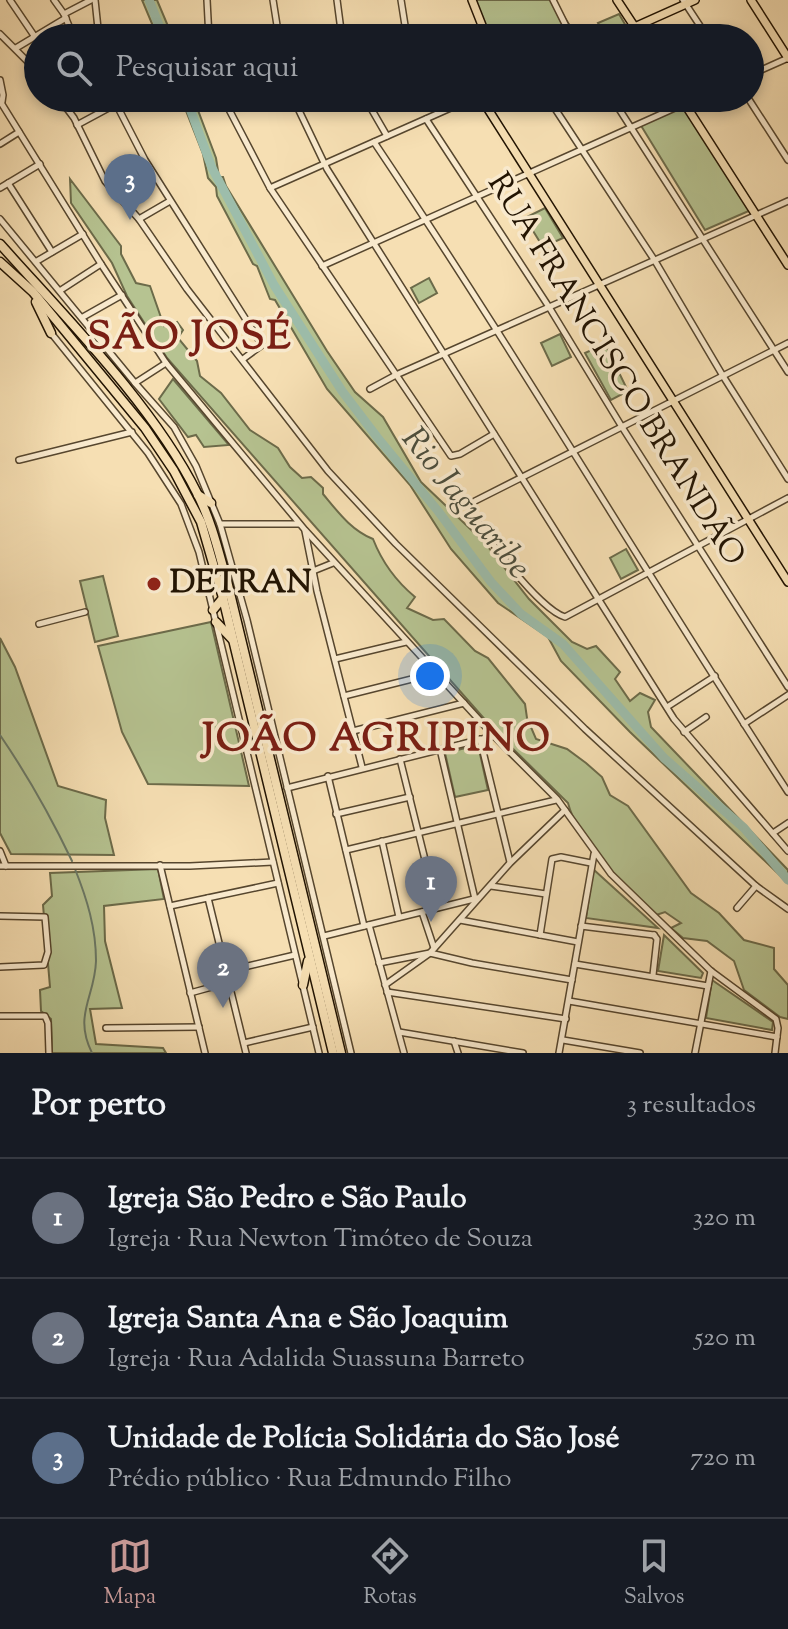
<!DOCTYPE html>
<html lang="pt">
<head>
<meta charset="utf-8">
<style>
	body { margin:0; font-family:"Sorts Mill Goudy",serif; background:#20242c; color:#f1f3f6 }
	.you { position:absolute; left:430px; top:676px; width:28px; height:28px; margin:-20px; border:6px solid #fff; border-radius:50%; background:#1a73e8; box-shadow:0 0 0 12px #1a73e833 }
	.badge { display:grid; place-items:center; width:52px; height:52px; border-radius:50%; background:#c59692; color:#fff; font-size:26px; font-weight:700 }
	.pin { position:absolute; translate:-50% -66px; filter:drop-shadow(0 2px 4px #0008) }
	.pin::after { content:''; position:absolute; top:42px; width:28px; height:24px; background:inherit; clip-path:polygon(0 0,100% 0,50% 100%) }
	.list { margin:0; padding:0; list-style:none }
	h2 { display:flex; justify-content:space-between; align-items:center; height:104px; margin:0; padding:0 32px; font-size:34px }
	h2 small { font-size:26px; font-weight:400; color:#9ea1a6 }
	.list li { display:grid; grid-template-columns:52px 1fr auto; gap:24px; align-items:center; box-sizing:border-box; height:120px; padding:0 32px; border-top:2px solid #363941 }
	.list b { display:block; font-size:30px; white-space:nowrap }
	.list p { margin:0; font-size:26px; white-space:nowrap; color:#9ea1a6 }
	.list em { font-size:26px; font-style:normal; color:#9ea1a6 }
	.icon { flex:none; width:44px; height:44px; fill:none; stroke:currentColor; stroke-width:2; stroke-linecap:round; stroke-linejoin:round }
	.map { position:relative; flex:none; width:788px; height:1053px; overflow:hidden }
	.search { position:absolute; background:#171b24; box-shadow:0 4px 12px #0003; left:24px; right:24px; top:24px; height:88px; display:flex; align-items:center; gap:20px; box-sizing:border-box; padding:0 28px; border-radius:44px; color:#9ea1a6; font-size:30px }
	.sheet { height:464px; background:#171b24 }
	nav { display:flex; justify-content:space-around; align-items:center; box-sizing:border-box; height:112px; border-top:2px solid #363941; background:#171b24; font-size:22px; color:#9ea1a6 }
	nav a { display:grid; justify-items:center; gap:4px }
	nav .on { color:#c59692 }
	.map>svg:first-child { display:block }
	.green { fill:#b6c391; stroke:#6c6b4a; stroke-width:2 }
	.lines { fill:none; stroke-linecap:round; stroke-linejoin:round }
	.stream { stroke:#6b7967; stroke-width:2 }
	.river { stroke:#9dbdab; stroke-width:9 }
	.minor-casing { stroke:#56462e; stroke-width:8 }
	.major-casing { stroke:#211302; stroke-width:10 }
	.highway-casing { stroke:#211302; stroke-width:11 }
	.minor { stroke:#f9eace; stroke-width:5 }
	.major { stroke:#f6dfb3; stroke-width:7 }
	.highway { stroke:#f6dfb3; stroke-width:8 }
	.poi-dot { fill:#8f2418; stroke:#f9eace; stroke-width:3 }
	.labels { text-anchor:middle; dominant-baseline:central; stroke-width:7; stroke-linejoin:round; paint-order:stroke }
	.street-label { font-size:32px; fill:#211302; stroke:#f9eace }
	.poi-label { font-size:32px; font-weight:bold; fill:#211302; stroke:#f9eace; text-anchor:start }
	.water-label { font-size:34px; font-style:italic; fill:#4c4e3d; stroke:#f9eace }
	.district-label { font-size:40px; font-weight:bold; letter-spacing:2px; fill:#7a1f14; stroke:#f9eace }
</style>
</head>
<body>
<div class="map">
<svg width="788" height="1053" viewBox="0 0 788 1053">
	<rect width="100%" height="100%" fill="#f6dfb3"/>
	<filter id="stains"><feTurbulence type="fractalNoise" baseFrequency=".0025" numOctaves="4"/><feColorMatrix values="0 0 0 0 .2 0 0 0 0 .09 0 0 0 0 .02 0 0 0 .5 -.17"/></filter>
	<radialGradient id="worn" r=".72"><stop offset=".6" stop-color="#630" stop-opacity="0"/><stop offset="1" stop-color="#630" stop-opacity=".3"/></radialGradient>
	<g class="green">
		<path d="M142,0H157L173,38H158Z"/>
		<path d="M475,0H553L578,38H488Z"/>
		<path d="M619,14L626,26L605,34L598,23Z"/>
		<path d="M181,98H191L193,105H196L216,158L219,177H223L226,186L327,351L355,392L383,417L421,482L485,543L529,599L572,642L587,649L596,646L620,672L615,679L630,701L640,693L655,700L648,712L651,727L788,870V883L630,732L561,661L548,637L498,603L451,549L410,485L327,389L275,300L270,299L257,266L253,264L217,196L216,187L208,178L203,154Z"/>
		<path d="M682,105L751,210L705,230L640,124Z"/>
		<path d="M70,179L121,246V254L136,283L150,286L164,326L177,322L183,330L178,338L197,361L200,376L221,393L250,430L278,448L290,467L302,478L311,477L323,488V494C338,512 351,530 373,539C382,562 397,582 415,597L407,608L433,620L444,619L475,651L488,658L525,704L527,718L536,739L567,749L586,763L602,777L610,795L628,806L691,893L719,913L744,940L774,948V969L788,985V1019L780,1017L744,990L734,961L707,941L683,938L671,928L681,923L665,912L656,915C626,886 579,845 568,803L495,731L167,358L127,296L112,263L71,203Z"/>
		<path d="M545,208L563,238L543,247L525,218Z"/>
		<path d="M429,278L437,293L419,303L411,288Z"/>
		<path d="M560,334L571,357L552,366L541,343Z"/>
		<path d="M605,344L628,391L611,400L585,353Z"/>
		<path d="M173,379L229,445L204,447L196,435L188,437L159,399Z"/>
		<path d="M626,549L638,570L621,579L610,558Z"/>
		<path d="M103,576L118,636L95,642L80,581Z"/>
		<path d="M211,622L249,786L148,784L122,732L98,646Z"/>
		<path d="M0,638L15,667L58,786L106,800L105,818L114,855L11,854L0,833Z"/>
		<path d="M478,745L488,790L455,797L445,753Z"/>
		<path d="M158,869L164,899L104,906L105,941L122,1008L90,1009L96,1044L163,1048L166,1053H52L51,1019L41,1011L40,990L50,987L43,905L52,896L50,873Z"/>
		<path d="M593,869L658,928L586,918Z"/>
		<path d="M664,935L703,973L701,978L658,971Z"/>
		<path d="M712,980L773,1022L772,1030L706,1018Z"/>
	</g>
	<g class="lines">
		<g class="stream">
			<path d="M0,735C28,776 51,817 72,861"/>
			<path d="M75,869C87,899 96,928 96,961C95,997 73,1015 92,1053"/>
		</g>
		<g class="river">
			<path d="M149,0L164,38"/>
			<path d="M186,98L212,168L274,285L342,391L377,437L438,511L491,582L521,614L563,644L664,758L744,828L788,880"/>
		</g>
		<g class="minor-casing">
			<g id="minor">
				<path d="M10,0L35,37"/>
				<path d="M54,0L64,14L74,38"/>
				<path d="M95,0L99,38"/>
				<path d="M207,0L209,38"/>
				<path d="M273,0L279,38"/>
				<path d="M337,0L342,38"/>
				<path d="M401,0L407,38"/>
				<path d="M553,0L572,38"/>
				<path d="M683,0L708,38"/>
				<path d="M64,14L91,0"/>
				<path d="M0,34L38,72"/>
				<path d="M16,48L66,18"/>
				<path d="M750,75L788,58"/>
				<path d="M0,80L3,95L2,102"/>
				<path d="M59,98L74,118L105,181L139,219L187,289L328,471L396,544L585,729L756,886L788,909"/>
				<path d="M113,98L145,160L262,345L243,359"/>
				<path d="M223,98L270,188L451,456L460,454L494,434"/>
				<path d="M293,98L327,169L674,719L788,851"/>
				<path d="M365,98L387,136"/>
				<path d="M439,98L446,109"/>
				<path d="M548,98L655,261L723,376L788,479"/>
				<path d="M612,98L788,372"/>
				<path d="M748,98L788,160"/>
				<path d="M0,101L101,264L166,363L305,530L494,736L557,799L611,874L711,971L776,1019L778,1028L775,1053"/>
				<path d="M227,107L252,98"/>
				<path d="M426,119L549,307L622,427L788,687"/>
				<path d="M77,125L116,104"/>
				<path d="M374,142C517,355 648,577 788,792"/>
				<path d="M0,144L19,132"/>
				<path d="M8,183L52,252"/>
				<path d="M0,188L40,164"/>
				<path d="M270,188L473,98"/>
				<path d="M0,219L135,383L166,363"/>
				<path d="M139,219L170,201"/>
				<path d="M37,261L83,234"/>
				<path d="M322,266L697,98"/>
				<path d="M61,290L101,264"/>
				<path d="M83,317L122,295"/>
				<path d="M51,333L148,453L181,504L199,552L319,1053"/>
				<path d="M788,343L475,501L470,506C479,531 540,610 565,617L788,498"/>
				<path d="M135,383L174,427L196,466L220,524L247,620L351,1053"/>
				<path d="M370,389L396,375L788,201"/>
				<path d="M19,460L132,432"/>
				<path d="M220,524H299"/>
				<path d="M305,531L317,591L362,767"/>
				<path d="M313,571L333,563"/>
				<path d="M39,624L85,612"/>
				<path d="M335,659L406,642"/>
				<path d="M344,696L436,673"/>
				<path d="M667,707L715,676"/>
				<path d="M744,724L788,695"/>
				<path d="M353,731L464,703"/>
				<path d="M684,732L706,717"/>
				<path d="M480,739L510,862"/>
				<path d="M440,749L475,899"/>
				<path d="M400,759L437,908"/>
				<path d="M328,776L364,926"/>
				<path d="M287,788L494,736"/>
				<path d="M336,814L410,797"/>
				<path d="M773,833L788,823"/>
				<path d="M382,841L399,917"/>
				<path d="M346,850L556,800"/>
				<path d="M0,851L6,866"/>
				<path d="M160,865L205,1053"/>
				<path d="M0,866H190L273,862"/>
				<path d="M491,886L546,894"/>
				<path d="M208,898L246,1053"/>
				<path d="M170,906L278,883"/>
				<path d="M737,908L756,886"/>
				<path d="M422,912L434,948"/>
				<path d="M0,916L45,917L48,952L44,965L0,967"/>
				<path d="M460,920L578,942"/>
				<path d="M369,925L404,1053"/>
				<path d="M581,926L654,935"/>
				<path d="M540,935L552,859L561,857L591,863"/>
				<path d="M324,936L478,898"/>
				<path d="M379,963L430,953L472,963L572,980"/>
				<path d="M575,964L708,986"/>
				<path d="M227,971L295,955"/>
				<path d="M653,975L657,939L654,935"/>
				<path d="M385,985L430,953L510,863L565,810"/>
				<path d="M387,992L566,1019"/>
				<path d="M190,993L230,982"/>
				<path d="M569,1001L777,1037"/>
				<path d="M0,1016H45L48,1023L49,1053"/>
				<path d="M106,1028L199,1027"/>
				<path d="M399,1032L523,1053"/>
				<path d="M563,1040L640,1053"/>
				<path d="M454,1041L458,1053"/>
				<path d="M244,1043L313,1027"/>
				<path d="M559,1053L594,854"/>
				<path d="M695,1053L711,971"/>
			</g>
		</g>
		<g class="major-casing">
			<g id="major">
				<path d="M472,0L487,38"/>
				<path d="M617,0L642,38"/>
				<path d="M751,0L788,58"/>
				<path d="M610,38L695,0"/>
				<path d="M481,98L788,582"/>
				<path d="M681,98L788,265"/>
			</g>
		</g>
		<g class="highway-casing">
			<g id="highway">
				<path d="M0,244C66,318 153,405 197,493C212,522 219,554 228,585L341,1053"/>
				<path d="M0,262L33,292L145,428L174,471L201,522L223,598L333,1053"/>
				<path d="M36,302L51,333"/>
				<path d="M198,495L211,503"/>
				<path d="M213,610L223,598"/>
				<path d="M216,622L232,639"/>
				<path d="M303,985L308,961"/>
			</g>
		</g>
		<use href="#minor" class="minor"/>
		<use href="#major" class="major"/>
		<use href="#highway" class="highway"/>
	</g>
	<circle class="poi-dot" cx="154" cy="584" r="8"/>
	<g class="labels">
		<g class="street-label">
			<text transform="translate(615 370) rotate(58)">RUA FRANCISCO BRANDÃO</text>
		</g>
		<g class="poi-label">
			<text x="170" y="584">DETRAN</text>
		</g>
		<g class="water-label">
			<text transform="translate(465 504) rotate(51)">Rio Jaguaribe</text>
		</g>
		<g class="district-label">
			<text x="190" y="338">SÃO JOSÉ</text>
			<text x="377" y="740">JOÃO AGRIPINO</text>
		</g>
	</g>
	<rect width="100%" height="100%" filter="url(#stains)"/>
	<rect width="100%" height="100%" fill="url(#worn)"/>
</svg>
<div class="you"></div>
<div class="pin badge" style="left:431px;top:922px;background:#6b7280">1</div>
<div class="pin badge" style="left:223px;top:1008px;background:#6b7280">2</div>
<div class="pin badge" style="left:130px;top:220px;background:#5c6f8a">3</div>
<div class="search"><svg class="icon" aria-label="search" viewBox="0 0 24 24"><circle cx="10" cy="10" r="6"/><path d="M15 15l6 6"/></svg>Pesquisar aqui</div>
</div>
<section class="sheet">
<h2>Por perto<small>3 resultados</small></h2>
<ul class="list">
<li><span class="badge" style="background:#6b7280">1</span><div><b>Igreja São Pedro e São Paulo</b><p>Igreja · Rua Newton Timóteo de Souza</p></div><em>320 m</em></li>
<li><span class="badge" style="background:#6b7280">2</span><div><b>Igreja Santa Ana e São Joaquim</b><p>Igreja · Rua Adalida Suassuna Barreto</p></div><em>520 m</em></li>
<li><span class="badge" style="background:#5c6f8a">3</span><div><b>Unidade de Polícia Solidária do São José</b><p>Prédio público · Rua Edmundo Filho</p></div><em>720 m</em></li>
</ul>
</section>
<nav>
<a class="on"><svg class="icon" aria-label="map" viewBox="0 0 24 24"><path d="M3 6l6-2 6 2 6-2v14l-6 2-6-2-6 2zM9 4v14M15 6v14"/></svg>Mapa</a>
<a><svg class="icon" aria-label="directions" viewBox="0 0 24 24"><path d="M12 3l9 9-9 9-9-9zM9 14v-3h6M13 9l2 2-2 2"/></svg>Rotas</a>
<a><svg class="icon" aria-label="saved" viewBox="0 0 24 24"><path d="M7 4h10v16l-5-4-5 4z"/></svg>Salvos</a>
</nav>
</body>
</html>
